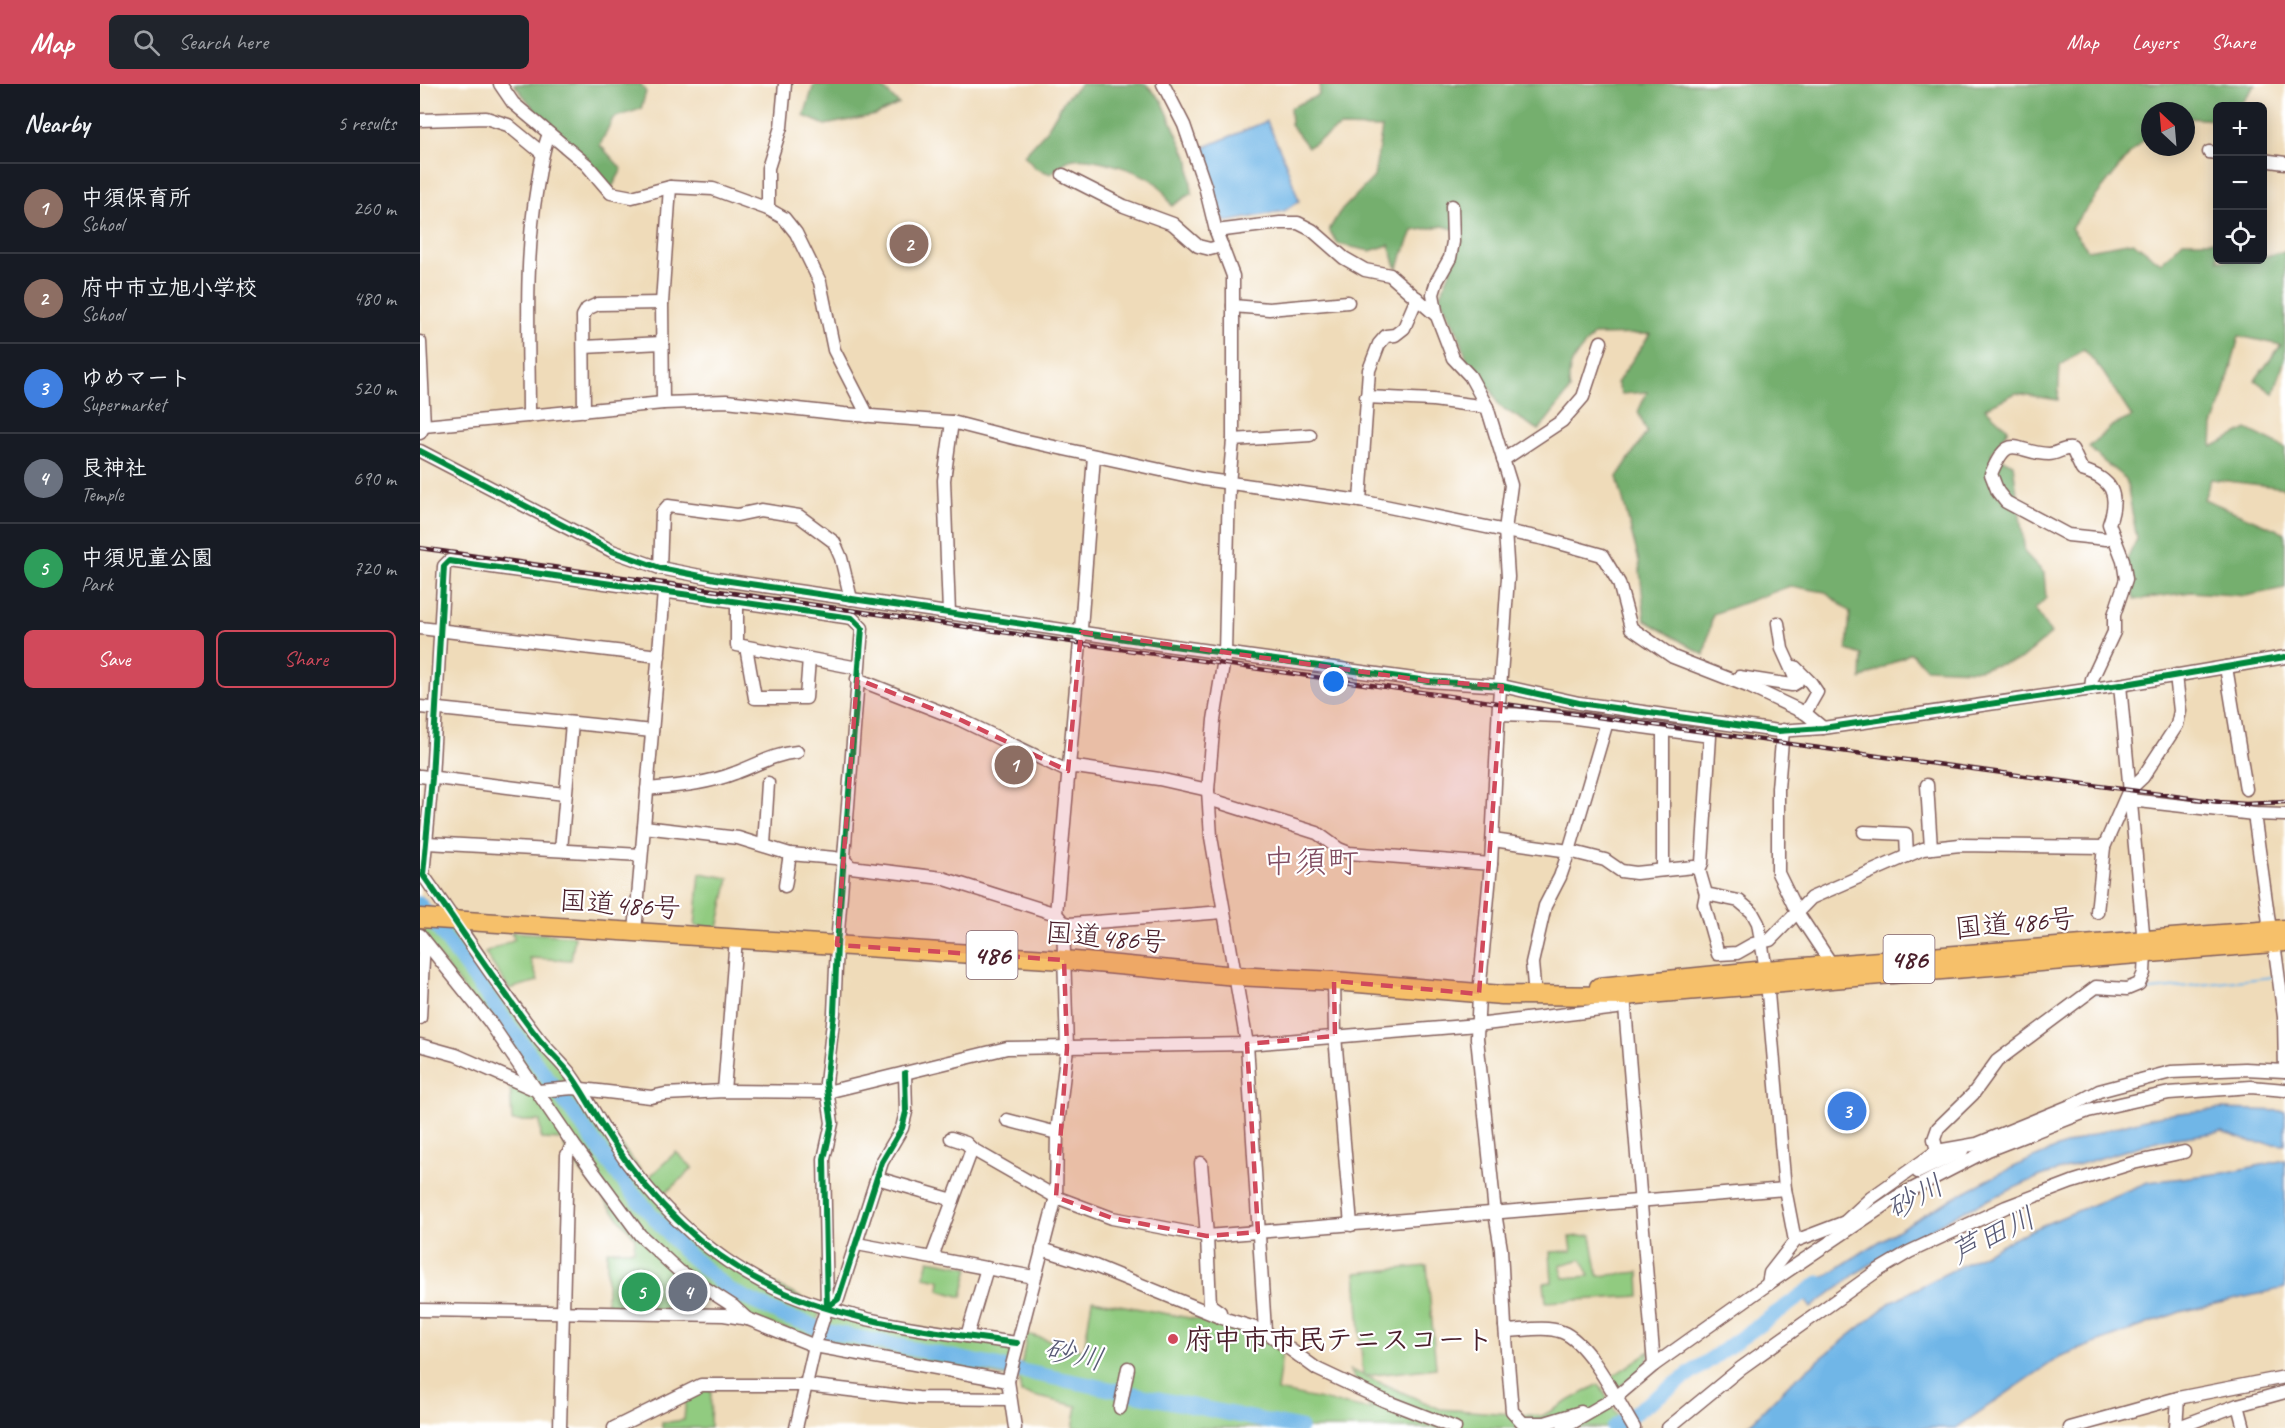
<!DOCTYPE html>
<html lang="en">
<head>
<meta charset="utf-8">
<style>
	body { margin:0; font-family:Caveat,"Klee One",sans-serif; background:#20242c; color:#f1f3f6 }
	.controls { position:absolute; right:18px; top:18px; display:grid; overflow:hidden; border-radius:9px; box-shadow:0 3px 15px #0003 }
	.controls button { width:54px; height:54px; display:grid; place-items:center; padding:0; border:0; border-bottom:2px solid #363941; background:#171b24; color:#f1f3f6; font:30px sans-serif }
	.compass { position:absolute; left:1721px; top:18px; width:54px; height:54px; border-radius:50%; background:#171b24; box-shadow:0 3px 15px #0003; rotate:334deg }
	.you { position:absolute; left:914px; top:598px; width:21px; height:21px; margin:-15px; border:4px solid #fff; border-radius:50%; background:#1a73e8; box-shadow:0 0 0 9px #1a73e833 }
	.badge { display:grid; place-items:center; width:39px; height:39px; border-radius:50%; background:#d1495b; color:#fff; font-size:20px; font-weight:700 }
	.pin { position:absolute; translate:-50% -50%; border:3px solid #fff; box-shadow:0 2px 6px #0006 }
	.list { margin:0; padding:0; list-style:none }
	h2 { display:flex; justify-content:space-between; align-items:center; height:78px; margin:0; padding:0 24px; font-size:26px }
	h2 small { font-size:20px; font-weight:400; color:#9ea1a6 }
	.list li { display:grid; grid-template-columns:39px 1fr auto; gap:18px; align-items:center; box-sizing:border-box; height:90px; padding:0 24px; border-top:2px solid #363941 }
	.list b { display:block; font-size:22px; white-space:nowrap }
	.list p { margin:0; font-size:20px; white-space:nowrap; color:#9ea1a6 }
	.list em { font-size:20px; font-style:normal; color:#9ea1a6 }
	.actions { display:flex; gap:12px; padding:18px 24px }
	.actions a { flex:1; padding:14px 0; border:2px solid #d1495b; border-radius:9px; text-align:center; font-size:21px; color:#d1495b }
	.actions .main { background:#d1495b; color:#fff }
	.icon { flex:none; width:33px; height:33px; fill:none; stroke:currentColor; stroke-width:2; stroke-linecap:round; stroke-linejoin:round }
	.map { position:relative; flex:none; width:1865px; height:1344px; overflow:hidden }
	header { display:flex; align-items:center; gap:36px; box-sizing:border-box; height:84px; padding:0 30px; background:#d1495b; color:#fff }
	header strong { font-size:28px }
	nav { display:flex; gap:33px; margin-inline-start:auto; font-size:21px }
	.search { width:420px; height:54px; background:#20242c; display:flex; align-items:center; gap:15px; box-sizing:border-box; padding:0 21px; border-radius:9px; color:#9ea1a6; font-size:22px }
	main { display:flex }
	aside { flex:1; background:#171b24 }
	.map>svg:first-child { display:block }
	.green { fill:#91cb80; stroke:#6e7556; stroke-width:1.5; fill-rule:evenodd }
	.forest { fill:#74af6e; stroke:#5f674c; stroke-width:1.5 }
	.water { fill:#70b6e7; stroke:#5d6a89; stroke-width:1.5 }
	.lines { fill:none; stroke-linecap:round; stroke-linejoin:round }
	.stream { stroke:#70b6e7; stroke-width:2 }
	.river { stroke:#70b6e7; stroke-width:15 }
	.minor-casing { stroke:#84615d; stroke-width:15 }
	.highway-casing { stroke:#84615d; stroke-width:21 }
	.minor { stroke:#fff; stroke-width:12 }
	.highway { stroke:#f6c06b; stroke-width:18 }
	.rail-casing { stroke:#4a1f2b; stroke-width:4.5 }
	.rail { stroke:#fff; stroke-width:2; stroke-dasharray:7; stroke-linecap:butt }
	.cycleway-casing { stroke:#fff; stroke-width:10 }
	.cycleway { stroke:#00873e; stroke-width:6 }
	.marked { fill:#d1495b; fill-opacity:0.2; stroke:#d1495b; stroke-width:4.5; stroke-dasharray:12 8; stroke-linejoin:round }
	.poi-dot { fill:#d1495b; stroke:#fff; stroke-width:2 }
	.labels { text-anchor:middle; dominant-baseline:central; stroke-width:4.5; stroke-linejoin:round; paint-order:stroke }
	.shield { fill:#fff; stroke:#80626b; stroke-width:1.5 }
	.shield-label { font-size:27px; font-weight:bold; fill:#4a1f2b }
	.street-label { font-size:28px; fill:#4a1f2b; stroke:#fff }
	.poi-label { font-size:28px; font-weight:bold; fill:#4a1f2b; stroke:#fff; text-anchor:start }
	.water-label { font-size:30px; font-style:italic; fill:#595b76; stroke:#fff }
	.quarter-label { font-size:32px; fill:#814d62; stroke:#fff }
</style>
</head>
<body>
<header>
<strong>Map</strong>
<div class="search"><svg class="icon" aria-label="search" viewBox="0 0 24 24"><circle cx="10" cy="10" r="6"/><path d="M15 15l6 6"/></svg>Search here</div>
<nav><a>Map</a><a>Layers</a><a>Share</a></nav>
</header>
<main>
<aside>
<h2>Nearby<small>5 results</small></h2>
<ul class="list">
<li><span class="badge" style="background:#8d6e63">1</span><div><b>中須保育所</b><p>School</p></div><em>260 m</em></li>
<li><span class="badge" style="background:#8d6e63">2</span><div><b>府中市立旭小学校</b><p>School</p></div><em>480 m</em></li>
<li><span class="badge" style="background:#3f7fe0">3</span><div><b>ゆめマート</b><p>Supermarket</p></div><em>520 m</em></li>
<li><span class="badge" style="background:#6b7280">4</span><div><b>艮神社</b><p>Temple</p></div><em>690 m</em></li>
<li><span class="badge" style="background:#2e9e5b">5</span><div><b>中須児童公園</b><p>Park</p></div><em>720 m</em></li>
</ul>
<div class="actions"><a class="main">Save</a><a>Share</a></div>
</aside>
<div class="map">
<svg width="1865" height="1344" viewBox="0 0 1865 1344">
	<rect width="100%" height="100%" fill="#fff"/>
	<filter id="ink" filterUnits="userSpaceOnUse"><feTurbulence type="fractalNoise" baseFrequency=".0167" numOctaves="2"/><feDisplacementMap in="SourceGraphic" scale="12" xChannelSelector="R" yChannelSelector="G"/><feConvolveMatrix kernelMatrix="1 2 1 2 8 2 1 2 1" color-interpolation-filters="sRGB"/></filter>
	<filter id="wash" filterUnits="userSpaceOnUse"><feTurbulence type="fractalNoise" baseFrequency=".008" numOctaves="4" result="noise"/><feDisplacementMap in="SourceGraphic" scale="24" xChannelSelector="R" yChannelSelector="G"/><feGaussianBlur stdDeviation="1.35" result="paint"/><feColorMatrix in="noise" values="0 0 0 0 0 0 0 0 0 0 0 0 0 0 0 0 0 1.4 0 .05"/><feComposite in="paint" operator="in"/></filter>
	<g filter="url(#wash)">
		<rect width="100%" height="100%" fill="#efdbb9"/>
		<g class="green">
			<path d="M280,789L309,794L298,844L275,842Z"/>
			<path d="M0,843L37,845L151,997L147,1001L118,1003L0,848Z"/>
			<path d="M91,848L155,852L151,876L110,874L118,897L89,905L65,869L95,855Z"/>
			<path d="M90,998L159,1008L281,1163L401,1224L392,1254L313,1228L256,1192L254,1225H187V1166H214L215,1154L154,1079L146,1068L143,1056L121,1055L120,1037H92Z"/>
			<path d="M256,1068L273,1084L240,1114L226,1096Z"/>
			<path d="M1171,1151L1178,1192L1219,1188L1220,1212L1126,1218L1124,1199L1132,1198L1130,1168L1152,1167L1150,1153ZM1162,1175L1170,1192L1144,1194L1140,1181Z"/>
			<path d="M509,1176L549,1183L542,1213L519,1206L520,1196L504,1193Z"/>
			<path d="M1007,1182L1016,1284L945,1292L1020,1325L1122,1332L1179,1300L1205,1344H653L657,1322L601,1309L599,1294L607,1250L664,1266L672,1216L823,1244L862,1268L857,1307L951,1326L930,1286L943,1291L936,1189Z"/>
			<path d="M411,1227L592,1262L586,1293L403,1257Z"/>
			<path d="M1230,1267L1225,1284L1199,1303L1190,1294Z"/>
			<path d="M281,1305H291L290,1344H242V1339L264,1336L266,1313Z"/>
		</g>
		<g class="forest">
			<path d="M94,0H221L226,8L221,25L193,34L180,61L202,85L191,105L115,26Z"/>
			<path d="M394,0H459L479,20L456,31L405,41L384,32Z"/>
			<path d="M661,0H726L742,17L769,77L772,109L752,122C748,116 744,107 739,102C726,88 672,72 654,75C645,76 638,84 631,90L615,84L604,71L626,47L645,15Z"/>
			<path d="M900,0H1836L1819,22H1798L1797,36L1766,34V27H1730V50L1709,71L1651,144L1668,166L1713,158L1741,179L1763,157H1797L1798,176H1842L1843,173L1865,167V274L1854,310L1835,296L1861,261L1819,252L1804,311L1793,342L1792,363L1827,345L1865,364V404L1791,395L1784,415L1865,449V504L1826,512L1771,508L1714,516L1707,475L1717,455L1706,395L1683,377L1669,363L1692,342L1712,333L1683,288L1664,265L1640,282L1638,316L1596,309L1565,324L1588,345L1571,370L1593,380L1605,469L1624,489L1626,514L1615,525L1631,550L1600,576L1554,586L1506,584L1491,569L1441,595L1442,571L1427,566L1430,528L1405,508L1370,502L1293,530L1284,571L1225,536L1219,477L1197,393L1227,348L1218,328L1227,308L1202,310L1197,299L1230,250L1173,251C1157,272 1145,278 1150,306L1119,346L1079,322L1072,307L1047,276L1039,251L1020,213L1035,175L1041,147L1023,142L993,147L977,185L969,161L950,167L918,160L909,146L919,129L954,93L962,44L920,43L888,63L871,41L870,24L899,11Z"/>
		</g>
		<g class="water">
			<path d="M847,37L865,77L879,117L864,127L806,138L798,126L780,65Z"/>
			<path d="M1802,1025L1865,1027V1061L1831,1058L1802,1048L1740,1056L1621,1092L1543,1127L1489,1157L1438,1188L1391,1224L1380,1209C1487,1137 1612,1060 1738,1032C1759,1028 1781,1027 1802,1025Z"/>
			<path d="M1865,1076V1204L1760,1228L1641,1272L1536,1344H1326L1369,1300L1471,1218L1606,1148L1728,1098L1804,1089Z"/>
		</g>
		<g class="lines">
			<g class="stream">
				<path d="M1713,908L1853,893"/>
				<path d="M1674,910H1695"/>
			</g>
			<g class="river">
				<path d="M0,820L208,1104L262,1165L309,1206L368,1234L387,1239L401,1246L880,1344"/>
				<path d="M1193,1344L1399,1199"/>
			</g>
		</g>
	</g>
	<g filter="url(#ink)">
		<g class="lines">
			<g class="minor-casing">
				<g id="minor">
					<path d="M80,0L93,19L167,81L191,109L212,113L250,103L293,105L348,125L364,134L376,149L400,198L414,266L445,326L446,332"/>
					<path d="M743,0L764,41L785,102L796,147L813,192V356L809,400L805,569L794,636L788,706L791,753L827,960L845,1247"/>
					<path d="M0,36L66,34L88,41L122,69"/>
					<path d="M1789,68L1798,69"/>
					<path d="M1842,76L1865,79"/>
					<path d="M643,91L704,122L753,140L778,162L790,165L802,162"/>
					<path d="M348,125V84L361,43L365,0"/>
					<path d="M796,147L860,139H878L892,146L924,174L945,186L970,191L1017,232L1033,274L1050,292L1067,323L1091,401L1085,446L1088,493L1079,619L1071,780L1059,910L1057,954L1075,1129L1081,1165L1085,1242L1090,1247C1106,1246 1126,1242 1142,1248C1169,1258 1198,1318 1214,1344"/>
					<path d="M813,222L849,225L928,218"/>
					<path d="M1017,232L1013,210L1017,197L1030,174L1033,158L1032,122"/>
					<path d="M0,258L4,342L0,349"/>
					<path d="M164,263L242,259"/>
					<path d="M946,313L1013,316L1067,323"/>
					<path d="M243,319L242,219L250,103"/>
					<path d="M164,327L163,232L167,225L178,220L242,219"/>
					<path d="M109,332C109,256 104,178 117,103C120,85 122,67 129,50"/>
					<path d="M4,342L243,319L306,317L424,330L532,338L598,355L782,395L940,417L1125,455L1182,471L1199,499L1211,544L1253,573L1330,603L1385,629L1403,644"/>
					<path d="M813,356L890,351"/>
					<path d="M0,367L192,467L240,484L296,495L746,561L1008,597L1082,602L1159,619L1358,647L1403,644L1700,601L1865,573"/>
					<path d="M1083,376L1142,337L1163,313L1181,258"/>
					<path d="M940,417L949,286L959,260L966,252L975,251L984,244L997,214"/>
					<path d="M240,484L242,429L248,422L317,431L341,426L379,432L414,458L421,474L431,515"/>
					<path d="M317,518V561L438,584"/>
					<path d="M529,529L524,396L532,338"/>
					<path d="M0,544L239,572"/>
					<path d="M326,563L335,614H386L389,575"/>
					<path d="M1375,583L1391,599L1397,608L1385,629"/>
					<path d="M1806,583L1826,705"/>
					<path d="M1319,593L1372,601L1377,598L1362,565L1358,539"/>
					<path d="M437,595L541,636L643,685L656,683L739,695L788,706"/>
					<path d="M1671,605L1672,595L1694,548V531L1706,495L1703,476L1689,440C1700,410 1692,395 1662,386L1652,365C1643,363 1638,370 1629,370C1596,370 1590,345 1571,390L1578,408L1586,418L1648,451L1686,455L1693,452"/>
					<path d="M0,623L232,647"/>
					<path d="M1079,630L1141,632L1290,652L1282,779L1279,786"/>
					<path d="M1243,646V786"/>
					<path d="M1363,646L1358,704V789L1377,828L1412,881"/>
					<path d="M0,692L144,710"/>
					<path d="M1507,701L1511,764"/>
					<path d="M227,705C257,702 287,700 315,689C337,681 354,670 377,668"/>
					<path d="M789,715L897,749L919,765L929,769L1071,780"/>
					<path d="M1710,716L1834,730L1865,731"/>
					<path d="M1834,730L1850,846"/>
					<path d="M224,743L318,754L370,770L415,774L424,776L431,783L522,794L636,830"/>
					<path d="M1444,748L1486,750L1487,772"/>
					<path d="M1073,756L1149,767L1185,776L1201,787L1216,789L1274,783L1279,786L1286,810L1319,817L1332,828L1338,839L1346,886L1365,1105L1375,1157"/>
					<path d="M7,759L221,771"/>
					<path d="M344,761L348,699"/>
					<path d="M141,766L152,639"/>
					<path d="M365,802L370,770"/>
					<path d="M1286,810L1284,820L1298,870L1317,869L1333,860L1350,856L1391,814L1503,765L1540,761L1684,763"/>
					<path d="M1677,828L1684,763L1709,706L1723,693L1757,641L1760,627L1756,591"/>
					<path d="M643,838L650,840L803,828"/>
					<path d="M215,848L244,508"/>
					<path d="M0,851L69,937L153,1060L220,1151L259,1187L313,1222L327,1235"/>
					<path d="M1854,859L1864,933L1865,987"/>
					<path d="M914,897L915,952L931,1141"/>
					<path d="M1204,911L1234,1281"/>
					<path d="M1115,913L1112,879L1125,822L1140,793L1149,767L1187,638"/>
					<path d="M0,934L4,856"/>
					<path d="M0,961L36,971L118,1007L153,1004L231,1013L245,1010L304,1007L407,1008L587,964L827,960L1057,941L1197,924L1204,912"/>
					<path d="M485,989L486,1028L482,1044L462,1078L418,1215L407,1223L404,1075L412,1039L406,999L414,929L417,861L442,544L432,534L29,477L24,482L12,694L3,791C41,845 77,901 118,954C128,967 141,978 151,991C166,1012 177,1035 192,1057C233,1118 287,1172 354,1204C429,1239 516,1248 597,1259"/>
					<path d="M304,1007L316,854"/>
					<path d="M587,1036L637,1049"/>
					<path d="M531,1054L546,1059L552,1065L636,1113L692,1134L787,1152L1365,1105"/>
					<path d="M1517,1067L1514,1055L1518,1044L1553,1010L1577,977L1676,903L1707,905L1719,900L1724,889L1725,870L1700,601"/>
					<path d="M781,1079L787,1152L790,1221L800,1228"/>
					<path d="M1498,1088L1542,1067"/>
					<path d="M457,1094L533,1116"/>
					<path d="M1425,1138L1451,1114L1517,1067L1557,1060L1655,1020L1679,1007L1751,988L1825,985L1865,987"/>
					<path d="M437,1160L614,1193"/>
					<path d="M622,1165L675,1182L802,1234L845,1247L897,1285L963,1316L1035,1344"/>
					<path d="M512,1173L552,1065"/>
					<path d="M1348,1200L1350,1189L1375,1157L1425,1138L1432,1142"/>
					<path d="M0,1226L304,1231L328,1235L395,1262L588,1297"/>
					<path d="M1085,1242L1092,1327L1103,1339H1125L1161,1328"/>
					<path d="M547,1252L567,1184"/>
					<path d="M1818,1321L1824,1344"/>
					<path d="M700,1324L708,1284"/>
					<path d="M140,1344L147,1071L153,1060"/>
					<path d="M194,1344L281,1301H386L498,1314L589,1315"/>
					<path d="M376,1344L396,1257L407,1223"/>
					<path d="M595,1344L588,1297L636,1113L637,1049L647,964L643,838L636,830L660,558L674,372"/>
					<path d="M1143,1344L1195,1314L1234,1281L1348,1200L1477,1113L1568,1066L1668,1027L1749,1009L1831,1003L1865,1006"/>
					<path d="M1248,1344L1321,1284L1457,1187L1489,1168L1586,1123L1652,1098L1713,1079L1764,1068"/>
					<path d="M1650,1344L1758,1314L1865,1293"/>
					<path d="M1756,1344L1818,1321L1865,1308"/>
					<path d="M1756,1344L1758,1314"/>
				</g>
			</g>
			<g class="highway-casing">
				<g id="highway">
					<path d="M0,834L644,876L816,892L914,897L1082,911L1204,912L1865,858"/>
					<path d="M1179,903L1346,886L1865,845"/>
				</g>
			</g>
			<use href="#minor" class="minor"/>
			<use href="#highway" class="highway"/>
			<g class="rail-casing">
				<path id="rail" d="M0,464C600,550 1199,639 1800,718L1826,720L1865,718"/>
			</g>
			<use href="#rail" class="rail"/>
			<g class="cycleway-casing">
				<g id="cycleway">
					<path d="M0,367L192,467L240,484L296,495L746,561L1008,597L1082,602L1159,619L1358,647L1403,644L1700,601L1865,573"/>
					<path d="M485,989L486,1028L482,1044L462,1078L418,1215L407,1223L404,1075L412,1039L406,999L414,929L417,861L442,544L432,534L29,477L24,482L12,694L3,791C41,845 77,901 118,954C128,967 141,978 151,991C166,1012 177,1035 192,1057C233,1118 287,1172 354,1204C429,1239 516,1248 597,1259"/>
				</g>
			</g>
			<use href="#cycleway" class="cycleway"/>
		</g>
	</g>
	<path class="marked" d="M661,548L1008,597L1082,602L1059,910L914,897L915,952L827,960L838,1148L787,1152L692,1134L636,1113L647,964L644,876L417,861L437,595L541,636L648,687Z"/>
	<circle class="poi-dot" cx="753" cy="1255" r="6"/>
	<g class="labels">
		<g class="shield">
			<rect x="546.5" y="847" width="51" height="48" rx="4.5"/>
			<rect x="1463.5" y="851" width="51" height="48" rx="4.5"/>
		</g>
		<g class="shield-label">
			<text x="572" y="871">486</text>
			<text x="1489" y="875">486</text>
		</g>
		<g class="street-label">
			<text transform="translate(200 820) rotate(4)">国道486号</text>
			<text transform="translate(1595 839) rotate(-5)">国道486号</text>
			<text transform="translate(686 853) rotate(5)">国道486号</text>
		</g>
		<g class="poi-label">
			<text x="765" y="1255">府中市市民テニスコート</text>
		</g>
		<g class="water-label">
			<text transform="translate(1495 1113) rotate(-29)">砂川</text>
			<text transform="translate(1573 1151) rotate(-26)">芦田川</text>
			<text transform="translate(654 1270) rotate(12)">砂川</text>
		</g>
		<g class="quarter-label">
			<text x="891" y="777">中須町</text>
		</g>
	</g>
</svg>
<div class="controls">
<button>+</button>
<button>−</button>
<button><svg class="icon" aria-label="locate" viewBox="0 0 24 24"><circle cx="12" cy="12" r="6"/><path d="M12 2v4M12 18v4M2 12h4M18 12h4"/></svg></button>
</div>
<svg class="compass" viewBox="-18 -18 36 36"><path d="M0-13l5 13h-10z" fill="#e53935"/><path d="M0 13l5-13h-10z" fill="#9ea1a6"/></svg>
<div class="you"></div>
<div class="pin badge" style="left:594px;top:681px;background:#8d6e63">1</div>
<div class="pin badge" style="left:489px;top:160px;background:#8d6e63">2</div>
<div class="pin badge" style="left:1427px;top:1027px;background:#3f7fe0">3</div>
<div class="pin badge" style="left:268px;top:1208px;background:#6b7280">4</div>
<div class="pin badge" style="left:221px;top:1208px;background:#2e9e5b">5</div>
</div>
</main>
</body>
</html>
